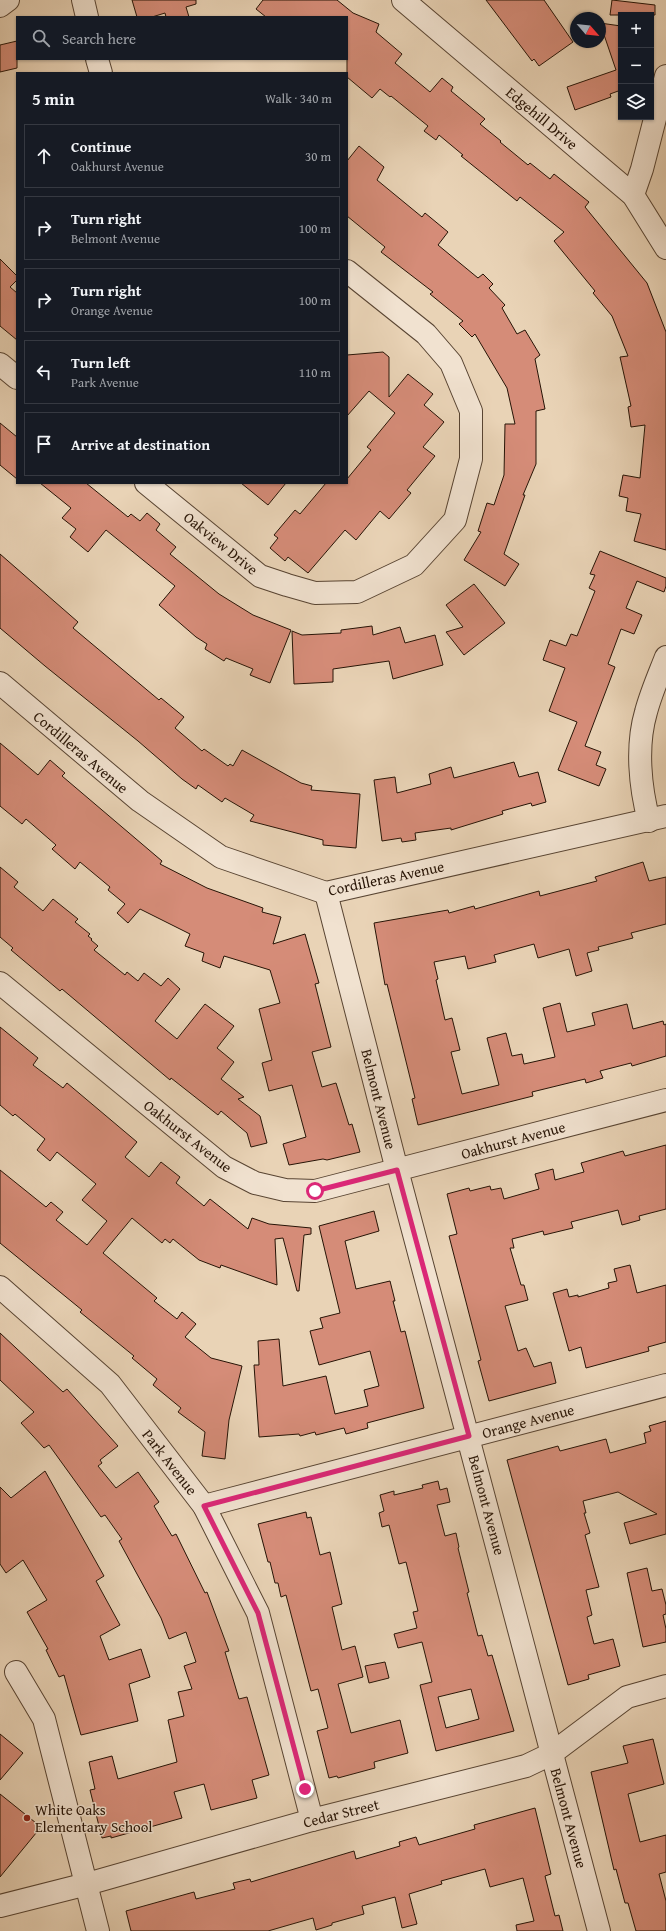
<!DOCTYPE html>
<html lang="en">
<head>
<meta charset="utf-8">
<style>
	body { margin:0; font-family:"Gentium Book Plus",serif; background:#20242c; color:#f1f3f6 }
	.controls { position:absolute; right:12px; top:12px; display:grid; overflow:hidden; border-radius:0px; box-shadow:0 1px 3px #0004 }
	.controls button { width:36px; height:36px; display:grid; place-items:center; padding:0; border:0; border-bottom:1px solid #363941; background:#171b24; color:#f1f3f6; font:20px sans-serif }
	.compass { position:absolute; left:570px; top:12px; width:36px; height:36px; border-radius:50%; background:#171b24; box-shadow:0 1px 3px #0004; rotate:118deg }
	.stop { position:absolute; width:12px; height:12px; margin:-9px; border:3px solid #db2777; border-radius:50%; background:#fff }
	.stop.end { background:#db2777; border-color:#fff; box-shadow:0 1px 4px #0008 }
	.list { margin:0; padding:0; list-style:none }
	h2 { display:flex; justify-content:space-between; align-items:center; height:52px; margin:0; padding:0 16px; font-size:17px }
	h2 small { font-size:13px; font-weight:400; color:#9ea1a6 }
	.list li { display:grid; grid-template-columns:26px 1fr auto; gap:12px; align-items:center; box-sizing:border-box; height:64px; margin:0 8px 8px; padding:0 8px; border:1px solid #363941; border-radius:0px }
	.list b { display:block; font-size:15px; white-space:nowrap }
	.list p { margin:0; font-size:13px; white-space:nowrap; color:#9ea1a6 }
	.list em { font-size:13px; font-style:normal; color:#9ea1a6 }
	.icon { flex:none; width:22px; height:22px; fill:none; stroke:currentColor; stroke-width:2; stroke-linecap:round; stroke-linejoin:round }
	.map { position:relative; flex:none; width:666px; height:1931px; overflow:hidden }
	.search { position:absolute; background:#171b24; box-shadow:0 1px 3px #0004; left:16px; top:16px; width:332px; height:44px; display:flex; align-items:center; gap:10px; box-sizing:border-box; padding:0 14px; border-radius:0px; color:#9ea1a6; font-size:15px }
	.panel { position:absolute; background:#171b24; box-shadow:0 1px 3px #0004; left:16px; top:72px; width:332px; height:412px; border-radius:0px }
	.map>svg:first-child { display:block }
	.building { fill:#d58c78; stroke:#271406; fill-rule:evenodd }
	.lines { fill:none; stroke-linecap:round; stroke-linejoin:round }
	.minor-casing { stroke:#584432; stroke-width:24 }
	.minor { stroke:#f1e2d0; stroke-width:22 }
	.route { stroke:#db2777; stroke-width:5 }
	.poi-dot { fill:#8f2418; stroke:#f1e2d0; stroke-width:1.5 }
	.labels { text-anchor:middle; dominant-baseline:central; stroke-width:3; stroke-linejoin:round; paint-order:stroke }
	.street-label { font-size:15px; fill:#271406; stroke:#f1e2d0 }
	.poi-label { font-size:15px; fill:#271406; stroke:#f1e2d0; text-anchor:start }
</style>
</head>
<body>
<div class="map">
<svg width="666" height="1931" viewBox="0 0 666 1931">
	<rect width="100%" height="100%" fill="#e9d3b6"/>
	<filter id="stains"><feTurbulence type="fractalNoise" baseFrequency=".005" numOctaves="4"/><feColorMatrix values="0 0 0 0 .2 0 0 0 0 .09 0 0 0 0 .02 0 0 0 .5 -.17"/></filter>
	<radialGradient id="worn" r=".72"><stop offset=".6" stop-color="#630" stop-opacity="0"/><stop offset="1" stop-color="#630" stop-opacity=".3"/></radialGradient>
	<g class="building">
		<path d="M132,0H196V4L186,7L189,17H166L165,13L152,17H137Z"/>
		<path d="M263,0H337L353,13L379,24L376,32L402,54L395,63L430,92L442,78L453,87L451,91L485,119L480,124L501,141L500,142L528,165L530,163L550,179L554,174L589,202L585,207L647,283L666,332V550L634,541L641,514L626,511L628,498L619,496L623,475L640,478L645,425L631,427L628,407L631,406L620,357L628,356L612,316L593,293L595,291L554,241L564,232L520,197L517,201L461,156L463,155L439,135L436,140L424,131L428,126L391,96L390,97L380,89L372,98L347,77V17H266L256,9Z"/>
		<path d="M486,0H544L573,42L539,66L534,59L532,61Z"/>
		<path d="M612,0L655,5V15H610Z"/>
		<path d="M600,23L621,26V90L610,94L611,97L575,110L567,87L616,70Z"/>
		<path d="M17,41V68L0,72V45Z"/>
		<path d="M359,146L384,167L377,180L422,217L425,213L448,232L438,245L478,278L483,274L493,284L489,288L505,305L502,308L517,334L525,330L540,355L535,359L545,409L536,411V464L523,495H525L504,554L519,564L505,586L464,560L481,532L478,531L487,503L494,505L504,475L505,424H515L507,388L475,334L472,337L459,324L463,321L430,294L433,292L381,252L385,247L347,216V161Z"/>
		<path d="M0,259L17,276V280L10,287L17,293V340L0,326Z"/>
		<path d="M383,352L389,357V397L408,374L433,394L424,405L444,422L423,447L435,456L407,490L411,493L389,519L380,511L356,540L345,530L308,573L288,557L285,561L270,548L278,538L274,535L295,510L300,514L326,483H347V479L371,450L367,447L395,413L369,391L347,416V355Z"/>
		<path d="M0,423L17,437V479L0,465Z"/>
		<path d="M40,483H86L128,517L131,514L140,521L147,513L160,524L156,530L176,547L170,554L219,594L253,615L291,630L270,683L250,675L253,669L226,658L224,661L205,649L207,644L196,637L159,605L175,586L106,530L88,552L70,537L76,529L62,518L71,508Z"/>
		<path d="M241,483H286L268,505Z"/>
		<path d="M600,551L666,578V586L664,592L637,581L626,608L642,615L634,634L621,629L608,664L615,667L585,746L601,752L596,765L606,769L599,786L558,770L577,722L549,711L565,668L543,660L550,640L566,646L571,634L577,636L595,591L589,588L595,575L590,574Z"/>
		<path d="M0,554L78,622L73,628L159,700L161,698L184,717L175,728L202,751L204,749L228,766L230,764L233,766L242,750L301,783L312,786L311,790L360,794L356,848L323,845V840L250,821L254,815L225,798L222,802L198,785L196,789L182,779L138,741L45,666L0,628Z"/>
		<path d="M474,584L505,623L464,655L446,632L463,627L446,605Z"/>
		<path d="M372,626L373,635L400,627L405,643L435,635L443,665L393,679L389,661L333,669V682L294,684L292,631L302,635L341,633V630Z"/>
		<path d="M0,743L38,775L50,760L65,773L62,776L162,861L160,864L207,888L263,908L262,912L281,917L273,944L305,934L319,983L315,984L331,1047L312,1052L322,1087L336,1083L349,1125L352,1124L360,1152L327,1160L323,1159L289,1165L283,1144L306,1137L292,1085L269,1091L262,1063L272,1060L259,1009L280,1003L270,970L224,956L220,968L202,961L204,953L185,946L190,934L140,909L128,923L117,913L125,904L108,890L110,887L80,862L75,869L52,849L56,845L26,819L22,824L0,806Z"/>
		<path d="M514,762L519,777L538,772L546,802L532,806L531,803L502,811L503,814L451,830V828L415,833L416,840L402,842L401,838L382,841L374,780L395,777L397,793L431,784L429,774L451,767L454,778Z"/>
		<path d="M643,862L649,881L666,877V924L631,933L633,938L598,947L599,950L587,953L592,971L576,976L569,949L538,958L534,944L494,955L496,962L468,969L465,956L434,962L438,979L436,980L445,1020L452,1018L460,1050L451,1052L462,1094L499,1085L487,1038L506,1033L512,1056L522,1054L524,1064L555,1057L543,1008L560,1003L567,1032L595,1025L592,1013L627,1004L633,1029L663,1021L664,1025L666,1024V1056L632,1066L631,1063L600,1071L603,1078L586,1083L585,1079L532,1092L533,1096L418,1125L412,1099L415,1098L387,984L385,985L374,923L448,910L449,913L474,906L475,909L539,891L540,896L597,881L595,877Z"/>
		<path d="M0,867L18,882L14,887L43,911L53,899L78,919L75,922L90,934L88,936L92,939L91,940L98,946L94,950L125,975L127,972L138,981L144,973L161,986L168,978L180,989L155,1021L177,1039L205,1004L234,1026L217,1048L234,1062L221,1079L244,1097L238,1099L260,1116L267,1143L251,1147L247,1133L221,1111L218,1115L171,1078L170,1080L62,989L60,991L11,950L13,948L0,937Z"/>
		<path d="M0,1027L38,1058L33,1065L63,1088L67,1083L137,1142L125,1157L149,1177L161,1162L180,1177L176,1183L204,1206L210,1199L248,1229L252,1218L269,1224L311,1228V1234L304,1235L299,1291H297L283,1238L275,1239L277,1285L221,1265L220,1268L199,1260L173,1239L170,1243L165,1239L162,1243L132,1218L103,1253L157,1298L154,1301L177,1319L182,1312L196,1324L185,1337L211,1358L242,1366L229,1420L225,1459L202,1456L205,1432L178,1412L181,1408L153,1385L157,1379L132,1358L134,1356L80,1312L82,1310L0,1243V1170L46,1207L51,1202L63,1212L56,1220L87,1245L107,1221L82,1200L96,1184L57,1152L50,1161L37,1150L45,1139L15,1114L13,1116L0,1105Z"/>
		<path d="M666,1145V1209L639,1216L640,1220L622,1225L618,1210L571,1222L573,1228L544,1235L543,1231L512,1239L514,1248H510L521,1285H524L528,1300L505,1306L518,1351L526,1348L534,1367L551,1362L556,1383L489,1401L478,1361L481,1360L449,1236L457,1234L447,1194L469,1188L470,1191L490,1186L491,1190L501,1188L504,1199L539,1189L535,1174L553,1169L555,1180L584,1172L581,1163L623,1151L625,1156Z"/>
		<path d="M374,1211L379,1231L345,1241L356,1289L390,1281L395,1301H393L401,1332L405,1331L424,1408L367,1423L368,1428L346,1434L344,1428L316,1435L315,1432L300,1436L299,1434L259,1437L254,1365H259L258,1341L279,1339L283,1386L326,1376L335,1414L368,1406L364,1390L379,1386L370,1351L319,1365L310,1331L323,1328L320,1318L340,1313L319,1226Z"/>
		<path d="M630,1265L637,1293L666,1285V1342L648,1347L649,1351L586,1368L581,1347L569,1351L553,1293L567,1289L569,1297L578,1295V1297L609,1288L608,1283L617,1281L614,1269Z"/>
		<path d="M0,1333L63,1392L67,1389L118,1446L100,1460L102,1463L98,1466L116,1488L138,1472L159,1502L154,1506L172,1536L176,1534L205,1593L207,1592L229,1651L225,1652L239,1699L247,1697L269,1775L252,1780L257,1798L211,1810L204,1784L174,1792L182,1818L111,1838V1836L102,1838L90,1790L95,1789L89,1762L112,1756L118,1779L177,1762L168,1720L184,1716L178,1692L192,1689L184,1666L196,1662L186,1632L169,1639L161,1618L119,1541L122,1539L105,1515L101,1517L49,1445L44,1448L21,1423L34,1412L0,1380Z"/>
		<path d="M666,1421V1534L630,1544L624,1523L657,1514L618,1492L583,1501L586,1513H584L590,1533L585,1535L599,1587L586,1590L592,1615L587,1617L594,1644L613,1639L620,1666L588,1675L589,1679L568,1685L507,1460L558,1446L560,1451L606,1439L610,1453L646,1443L644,1433L651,1431L649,1426Z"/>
		<path d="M45,1471L104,1576L96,1581L120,1625L100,1636L109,1660L141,1649L150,1677L129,1684L138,1721L81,1735L64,1675L59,1677L46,1650L48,1649L27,1612L47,1600L23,1560L6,1573L0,1564V1487L11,1498Z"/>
		<path d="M438,1481L440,1490L447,1488L450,1502L437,1505L445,1536L456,1533L459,1547L458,1548L469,1592L467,1593L478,1636L482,1635L488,1656L492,1655L514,1731L436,1751L420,1685L432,1682L422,1642L398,1648L394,1634L417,1628L413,1612L418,1611L406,1562L399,1564L389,1525L382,1527L379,1513L384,1511L380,1495L394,1491V1495L423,1488L422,1485ZM471,1689L479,1719L446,1728L438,1697Z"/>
		<path d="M306,1512L307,1518L311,1517L320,1555L330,1552L342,1604L332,1607L342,1650L355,1646L363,1677L338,1684L351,1733L400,1720L408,1753L374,1762L375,1768L338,1778L337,1776L329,1778L317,1731L328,1728L318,1689L311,1691L286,1595L281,1597L278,1583H275L270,1562H268L258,1524Z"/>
		<path d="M647,1568L652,1591L662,1589L666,1605V1614L663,1615L666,1629V1642L643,1647L627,1573Z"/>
		<path d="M385,1662L389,1678L369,1683L365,1666Z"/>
		<path d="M0,1734L23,1753L0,1780Z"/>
		<path d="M653,1739L664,1784L628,1794L640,1842L666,1835V1872L659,1874L666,1901V1931H636L628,1903H625L616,1869L614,1870L591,1772L628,1763L623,1746Z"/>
		<path d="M0,1794L41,1827L0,1877Z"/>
		<path d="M535,1808L551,1874L545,1876L555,1916L559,1915L563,1931H517L516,1925L534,1921L523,1878L490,1887L485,1869L441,1881L442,1884L409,1894L417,1924L402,1928L395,1897L362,1906L364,1914L332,1923V1925L316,1930L313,1918L268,1931H131L126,1911L194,1892L196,1899L235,1889L233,1883L250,1879L251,1882L354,1851L356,1859L400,1846L399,1842L416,1837L419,1845L475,1829L474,1825Z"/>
	</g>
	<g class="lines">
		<g class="minor-casing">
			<g id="minor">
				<path d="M83,0L87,17"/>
				<path d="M403,0L633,195L666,248"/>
				<path d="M0,6L8,0"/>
				<path d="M97,59L101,73"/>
				<path d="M633,195L642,169L666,76"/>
				<path d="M0,364L17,378"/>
				<path d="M146,483L260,576L287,585L315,593L357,592L414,565L455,520L471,459V411L451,363L426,334L347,271"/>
				<path d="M0,683L140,801L221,857L326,893L666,816"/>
				<path d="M649,821C640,787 636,746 646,712C651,693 659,675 666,657"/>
				<path d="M326,893L397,1170L599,1931"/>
				<path d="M0,983L224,1167L255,1183L285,1190L315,1191L666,1100"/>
				<path d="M0,1287L110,1384L204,1506L258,1613L312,1820"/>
				<path d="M204,1506L666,1385"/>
				<path d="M16,1672L44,1719L98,1931"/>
				<path d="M0,1906L87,1884L312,1820L526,1766L551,1754L627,1697L666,1686"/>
			</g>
		</g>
		<use href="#minor" class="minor"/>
	</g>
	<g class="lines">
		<path class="route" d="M305,1789L258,1613L204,1506L469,1436L397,1170L315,1191"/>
	</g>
	<circle class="poi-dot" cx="27" cy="1818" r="4"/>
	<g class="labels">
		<g class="street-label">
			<text transform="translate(542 118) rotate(40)">Edgehill Drive</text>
			<text transform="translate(221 543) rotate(39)">Oakview Drive</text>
			<text transform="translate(81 752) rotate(40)">Cordilleras Avenue</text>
			<text transform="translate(386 878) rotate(-12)">Cordilleras Avenue</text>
			<text transform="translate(379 1099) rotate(76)">Belmont Avenue</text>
			<text transform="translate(188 1136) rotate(38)">Oakhurst Avenue</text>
			<text transform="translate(513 1140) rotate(-15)">Oakhurst Avenue</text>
			<text transform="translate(528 1421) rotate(-15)">Orange Avenue</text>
			<text transform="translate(170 1462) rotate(52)">Park Avenue</text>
			<text transform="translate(487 1505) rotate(75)">Belmont Avenue</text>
			<text transform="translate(341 1813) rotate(-14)">Cedar Street</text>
			<text transform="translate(569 1818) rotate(75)">Belmont Avenue</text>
		</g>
		<g class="poi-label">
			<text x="35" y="1809">White Oaks<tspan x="35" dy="17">Elementary School</tspan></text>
		</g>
	</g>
	<rect width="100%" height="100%" filter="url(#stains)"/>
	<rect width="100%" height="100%" fill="url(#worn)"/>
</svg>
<div class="controls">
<button>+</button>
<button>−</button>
<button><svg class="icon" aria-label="layers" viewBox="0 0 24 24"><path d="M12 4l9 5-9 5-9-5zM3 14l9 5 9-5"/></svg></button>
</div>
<svg class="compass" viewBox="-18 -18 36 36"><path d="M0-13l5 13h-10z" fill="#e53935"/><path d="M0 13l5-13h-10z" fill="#9ea1a6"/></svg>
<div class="stop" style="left:315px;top:1191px"></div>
<div class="stop end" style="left:305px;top:1789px"></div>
<div class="search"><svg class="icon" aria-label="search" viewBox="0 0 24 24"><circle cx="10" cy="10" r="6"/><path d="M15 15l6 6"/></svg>Search here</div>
<section class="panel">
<h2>5 min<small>Walk · 340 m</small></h2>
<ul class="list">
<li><svg class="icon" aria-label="ahead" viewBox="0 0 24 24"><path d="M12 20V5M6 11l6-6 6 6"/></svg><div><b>Continue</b><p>Oakhurst Avenue</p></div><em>30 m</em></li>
<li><svg class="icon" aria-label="right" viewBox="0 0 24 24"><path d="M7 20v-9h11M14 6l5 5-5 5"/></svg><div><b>Turn right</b><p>Belmont Avenue</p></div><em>100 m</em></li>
<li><svg class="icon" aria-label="right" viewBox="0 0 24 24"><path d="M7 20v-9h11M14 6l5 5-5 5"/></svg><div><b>Turn right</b><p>Orange Avenue</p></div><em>100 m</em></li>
<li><svg class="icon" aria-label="left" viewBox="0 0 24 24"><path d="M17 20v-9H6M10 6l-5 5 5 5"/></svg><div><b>Turn left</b><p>Park Avenue</p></div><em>110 m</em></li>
<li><svg class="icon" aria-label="arrive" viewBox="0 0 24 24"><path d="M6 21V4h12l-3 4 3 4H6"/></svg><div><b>Arrive at destination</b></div></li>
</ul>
</section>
</div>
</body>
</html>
